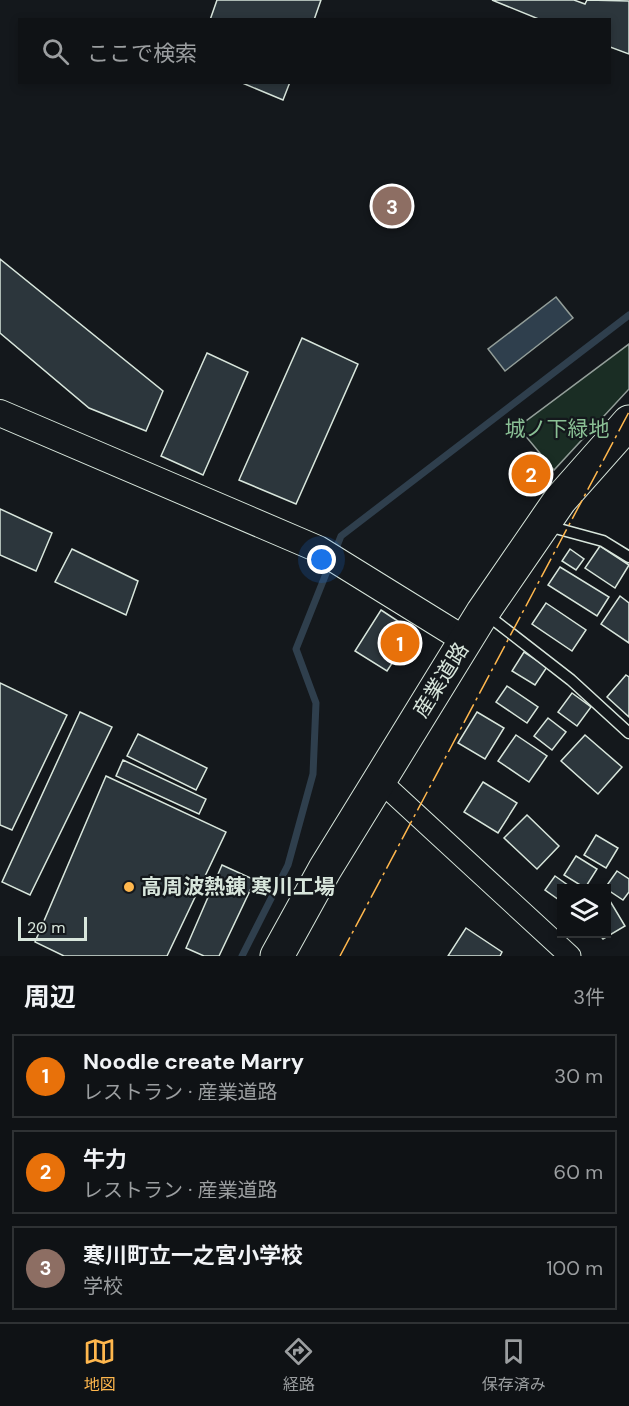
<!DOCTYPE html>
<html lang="ja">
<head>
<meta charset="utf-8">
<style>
	body { margin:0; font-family:"DM Sans","Noto Sans JP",sans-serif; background:#1d2022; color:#f1f3f6 }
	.controls { position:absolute; right:18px; bottom:18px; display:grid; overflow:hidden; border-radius:0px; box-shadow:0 3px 9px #0003 }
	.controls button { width:54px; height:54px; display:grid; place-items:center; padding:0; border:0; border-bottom:2px solid #2f3234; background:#0f1215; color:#f1f3f6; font:30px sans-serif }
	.scale { position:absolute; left:18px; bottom:15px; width:69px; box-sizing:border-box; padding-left:6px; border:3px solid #d8e6dc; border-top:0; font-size:16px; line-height:21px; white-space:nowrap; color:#d8e6dc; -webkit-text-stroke:4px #14181c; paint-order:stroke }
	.you { position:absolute; left:322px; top:560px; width:21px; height:21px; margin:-15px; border:4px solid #fff; border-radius:50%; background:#1a73e8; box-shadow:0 0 0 9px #1a73e833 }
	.badge { display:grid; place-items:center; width:39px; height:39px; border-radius:50%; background:#ffb74d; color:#fff; font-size:20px; font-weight:700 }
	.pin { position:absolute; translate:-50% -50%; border:3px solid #fff; box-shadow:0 2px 6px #0006 }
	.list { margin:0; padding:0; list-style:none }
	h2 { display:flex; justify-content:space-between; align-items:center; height:78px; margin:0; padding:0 24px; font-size:26px }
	h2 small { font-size:20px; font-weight:400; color:#9b9ea0 }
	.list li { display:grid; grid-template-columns:39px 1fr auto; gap:18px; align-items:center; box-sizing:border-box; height:84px; margin:0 12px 12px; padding:0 12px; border:2px solid #2f3234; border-radius:0px }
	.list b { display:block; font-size:22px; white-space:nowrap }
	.list p { margin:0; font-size:20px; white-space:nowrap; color:#9b9ea0 }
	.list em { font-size:20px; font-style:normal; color:#9b9ea0 }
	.icon { flex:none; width:33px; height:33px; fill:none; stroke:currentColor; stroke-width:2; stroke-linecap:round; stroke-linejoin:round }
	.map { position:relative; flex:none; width:629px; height:956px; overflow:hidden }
	.search { position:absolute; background:#0f1215; box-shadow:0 3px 9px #0003; left:18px; right:18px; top:18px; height:66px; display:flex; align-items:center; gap:15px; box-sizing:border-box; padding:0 21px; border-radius:0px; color:#9b9ea0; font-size:22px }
	.sheet { height:366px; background:#0f1215 }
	nav { display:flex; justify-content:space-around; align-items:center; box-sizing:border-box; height:84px; border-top:2px solid #2f3234; background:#0f1215; font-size:16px; color:#9b9ea0 }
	nav a { display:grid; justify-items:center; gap:3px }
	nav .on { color:#ffb74d }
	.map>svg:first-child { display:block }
	.green { fill:#1a2d24; stroke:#939e99; stroke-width:1.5 }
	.water { fill:#2f3f4d; stroke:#939e99; stroke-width:1.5 }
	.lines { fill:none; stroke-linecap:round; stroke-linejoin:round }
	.stream { stroke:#2f3f4d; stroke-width:7 }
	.building { fill:#2c363c; stroke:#d8e6dc; stroke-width:1.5 }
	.service-casing { stroke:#d8e6dc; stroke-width:13 }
	.minor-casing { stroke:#d8e6dc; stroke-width:23 }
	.tertiary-casing { stroke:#d8e6dc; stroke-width:28 }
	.primary-casing { stroke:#d8e6dc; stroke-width:35 }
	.service { stroke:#14181c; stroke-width:10 }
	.minor { stroke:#14181c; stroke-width:21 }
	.tertiary { stroke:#14181c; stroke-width:26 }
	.primary { stroke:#14181c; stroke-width:33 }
	.power { stroke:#ffb74d; stroke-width:1.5; stroke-dasharray:21 4.5 3 4.5; stroke-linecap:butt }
	.poi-dot { fill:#ffb74d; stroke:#14181c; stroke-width:2 }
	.labels { text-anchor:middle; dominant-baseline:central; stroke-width:4.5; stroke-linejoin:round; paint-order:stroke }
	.park-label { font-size:21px; fill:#8ac095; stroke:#14181c }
	.street-label { font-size:21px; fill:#d8e6dc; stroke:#14181c }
	.poi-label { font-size:21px; font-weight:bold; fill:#d8e6dc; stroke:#14181c; text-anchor:start }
</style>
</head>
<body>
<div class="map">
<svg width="629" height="956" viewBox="0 0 629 956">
	<rect width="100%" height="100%" fill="#14181c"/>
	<path class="green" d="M629,344V389L554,470L518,427Z"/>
	<path class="water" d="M556,297L573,318L505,371L488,349Z"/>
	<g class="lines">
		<path class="stream" d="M242,956L288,865L313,774L316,703L296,649L341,536L629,315"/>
	</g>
	<g class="building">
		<path d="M217,0H321L314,20H210Z"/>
		<path d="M492,0H574L585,4L587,0L629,1V54L610,47V20H541Z"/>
		<path d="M240,82H290L283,100Z"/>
		<path d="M0,259L163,391L146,431L89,408L0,333Z"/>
		<path d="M302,338L358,364L296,504L239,480Z"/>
		<path d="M207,353L248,372L203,475L161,456Z"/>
		<path d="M0,509L52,533L36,571L0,555Z"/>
		<path d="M600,546L629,565L615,588L585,568Z"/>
		<path d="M72,549L138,581L126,615L55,582Z"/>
		<path d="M570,549L584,559L576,570L562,561Z"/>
		<path d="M560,567L609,597L597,616L548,585Z"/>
		<path d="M620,596L629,603V643L601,624Z"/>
		<path d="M546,603L586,630L572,651L532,624Z"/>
		<path d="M381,610L413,631L387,671L355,651Z"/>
		<path d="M524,652L547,667L535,685L512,671Z"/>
		<path d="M626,675L629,677V717L607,697Z"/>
		<path d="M0,683L67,715L12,830L0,825Z"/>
		<path d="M507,686L538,707L527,723L496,702Z"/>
		<path d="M572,693L591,707L577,726L558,712Z"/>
		<path d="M80,712L112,727L30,895L2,882Z"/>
		<path d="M477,712L504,728L485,759L458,743Z"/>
		<path d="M548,718L566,732L552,750L534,736Z"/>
		<path d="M138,734L207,768L196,790L127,756Z"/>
		<path d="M516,735L547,756L529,782L498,761Z"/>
		<path d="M585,735L622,767L598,794L561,761Z"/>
		<path d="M123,760L206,799L199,814L116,776Z"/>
		<path d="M106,776L226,832L167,956H64L35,942Z"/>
		<path d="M483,782L517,803L498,833L464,812Z"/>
		<path d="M527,815L559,846L537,869L504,838Z"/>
		<path d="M596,835L618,848L606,868L584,855Z"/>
		<path d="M576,856L597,869L585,888L564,875Z"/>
		<path d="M222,865L255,880L219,956H204L186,948Z"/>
		<path d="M617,871L629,879V892L623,900L605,888Z"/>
		<path d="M555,876L572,888H562V902L545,890Z"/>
		<path d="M607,896L625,926L603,939L599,934H606Z"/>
		<path d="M466,928L502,952L500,956H448Z"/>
	</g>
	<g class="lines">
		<g class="service-casing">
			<g id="service">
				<path d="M548,526L603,541L629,557"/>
				<path d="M486,614L571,680L629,733"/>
			</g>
		</g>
		<g class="minor-casing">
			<path id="minor" d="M379,780L570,956"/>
		</g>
		<g class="tertiary-casing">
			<path id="tertiary" d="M0,413L318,549L465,640"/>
		</g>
		<g class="primary-casing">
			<path id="primary" d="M277,956L325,869L483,612L560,500L629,422"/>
		</g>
		<use href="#service" class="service"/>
		<use href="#minor" class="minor"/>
		<use href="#tertiary" class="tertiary"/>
		<use href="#primary" class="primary"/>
		<path class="power" d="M340,956L629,412"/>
	</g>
	<circle class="poi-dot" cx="129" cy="887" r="6"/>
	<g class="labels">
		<g class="park-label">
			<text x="557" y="429">城ノ下緑地</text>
		</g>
		<g class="street-label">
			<text transform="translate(441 680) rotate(-58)">産業道路</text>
		</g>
		<g class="poi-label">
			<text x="141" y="887">高周波熱錬 寒川工場</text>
		</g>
	</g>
</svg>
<div class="controls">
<button><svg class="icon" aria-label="layers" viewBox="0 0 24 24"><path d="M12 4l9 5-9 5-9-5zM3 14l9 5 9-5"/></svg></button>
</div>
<div class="scale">20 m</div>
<div class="you"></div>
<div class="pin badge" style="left:400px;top:643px;background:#e8710a">1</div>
<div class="pin badge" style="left:531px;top:474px;background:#e8710a">2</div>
<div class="pin badge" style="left:392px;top:206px;background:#8d6e63">3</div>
<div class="search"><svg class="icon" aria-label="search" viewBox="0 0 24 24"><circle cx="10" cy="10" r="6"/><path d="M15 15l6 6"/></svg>ここで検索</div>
</div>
<section class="sheet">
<h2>周辺<small>3件</small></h2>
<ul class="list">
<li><span class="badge" style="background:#e8710a">1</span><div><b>Noodle create Marry</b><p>レストラン · 産業道路</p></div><em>30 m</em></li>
<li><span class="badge" style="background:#e8710a">2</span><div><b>牛力</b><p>レストラン · 産業道路</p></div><em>60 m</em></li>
<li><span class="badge" style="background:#8d6e63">3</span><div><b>寒川町立一之宮小学校</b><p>学校</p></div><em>100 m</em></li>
</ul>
</section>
<nav>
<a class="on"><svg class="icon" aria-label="map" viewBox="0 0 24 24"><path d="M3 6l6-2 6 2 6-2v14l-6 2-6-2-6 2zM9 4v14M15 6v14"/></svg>地図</a>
<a><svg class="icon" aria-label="directions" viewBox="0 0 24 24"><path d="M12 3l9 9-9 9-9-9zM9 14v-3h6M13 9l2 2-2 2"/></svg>経路</a>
<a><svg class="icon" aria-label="saved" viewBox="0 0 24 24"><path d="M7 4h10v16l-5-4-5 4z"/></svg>保存済み</a>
</nav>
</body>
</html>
